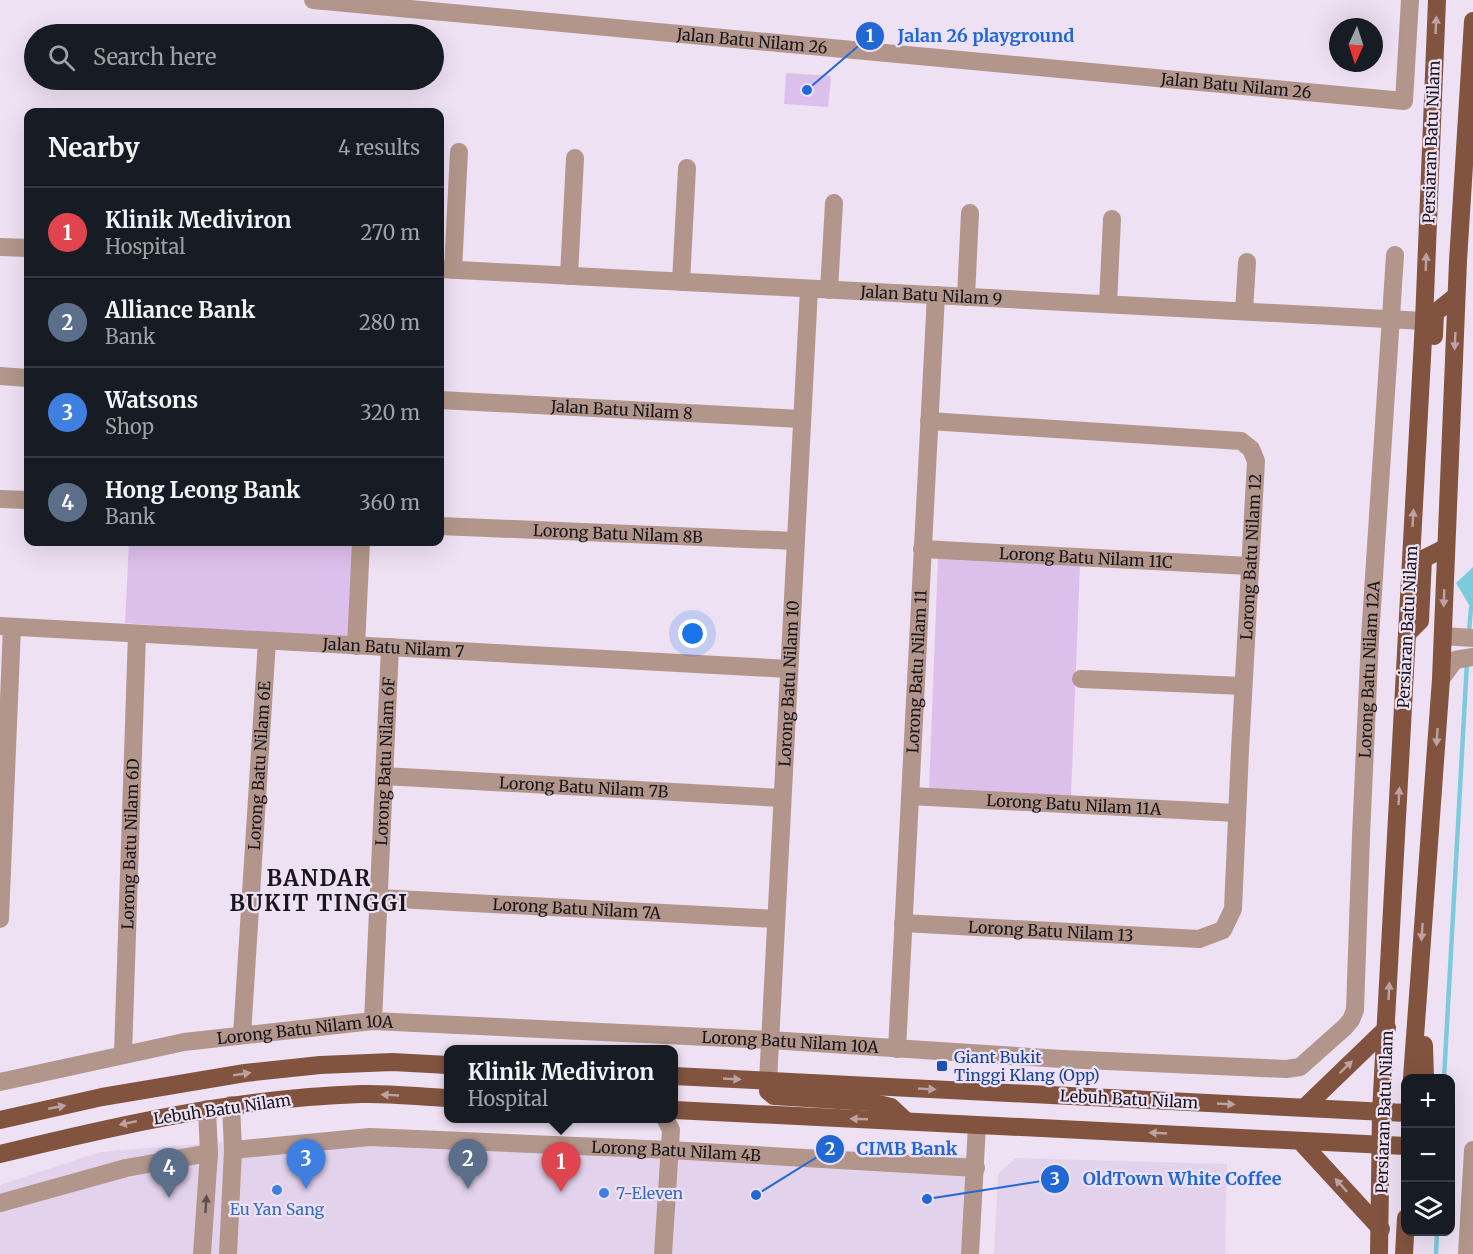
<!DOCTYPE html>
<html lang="en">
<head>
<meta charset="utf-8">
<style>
	body { margin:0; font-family:Merriweather,serif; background:#20242c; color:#f1f3f6 }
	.controls { position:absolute; right:18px; bottom:18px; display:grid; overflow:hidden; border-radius:12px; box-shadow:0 6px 24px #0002 }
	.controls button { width:54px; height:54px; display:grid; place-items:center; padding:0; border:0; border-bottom:2px solid #363941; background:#171b24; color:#f1f3f6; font:30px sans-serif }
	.compass { position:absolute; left:1329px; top:18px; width:54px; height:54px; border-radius:50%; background:#171b24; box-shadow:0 6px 24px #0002; rotate:183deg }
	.you { position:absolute; left:693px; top:634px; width:21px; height:21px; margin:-15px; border:4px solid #fff; border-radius:50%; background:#1a73e8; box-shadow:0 0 0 9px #1a73e833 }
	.badge { display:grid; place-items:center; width:39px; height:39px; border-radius:50%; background:#2168d4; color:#fff; font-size:20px; font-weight:700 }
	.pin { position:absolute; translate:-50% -50px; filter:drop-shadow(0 2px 3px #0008) }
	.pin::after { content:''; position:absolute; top:32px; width:21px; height:18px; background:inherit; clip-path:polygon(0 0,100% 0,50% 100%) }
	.popup { position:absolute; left:444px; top:1045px; width:234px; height:78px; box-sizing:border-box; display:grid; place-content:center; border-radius:12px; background:#171b24; filter:drop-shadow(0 2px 4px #0005); font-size:20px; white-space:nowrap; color:#9ea1a6 }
	.popup b { font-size:22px; color:#f1f3f6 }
	.popup::after { content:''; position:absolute; left:50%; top:100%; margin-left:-12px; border:12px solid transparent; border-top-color:#171b24 }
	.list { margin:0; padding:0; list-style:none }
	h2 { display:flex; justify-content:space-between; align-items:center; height:78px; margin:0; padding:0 24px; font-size:26px }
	h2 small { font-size:20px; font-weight:400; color:#9ea1a6 }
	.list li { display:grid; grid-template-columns:39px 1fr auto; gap:18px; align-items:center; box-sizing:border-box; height:90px; padding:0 24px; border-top:2px solid #363941 }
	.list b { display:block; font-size:22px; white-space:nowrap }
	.list p { margin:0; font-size:20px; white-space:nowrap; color:#9ea1a6 }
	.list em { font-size:20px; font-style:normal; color:#9ea1a6 }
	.icon { flex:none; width:33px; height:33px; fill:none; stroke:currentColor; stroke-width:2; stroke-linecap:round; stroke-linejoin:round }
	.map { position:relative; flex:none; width:1473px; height:1254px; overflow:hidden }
	.search { position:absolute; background:#171b24; box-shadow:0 6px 24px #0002; left:24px; top:24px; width:420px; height:66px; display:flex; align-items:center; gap:15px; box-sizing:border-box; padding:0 21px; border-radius:33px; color:#9ea1a6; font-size:22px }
	.panel { position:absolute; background:#171b24; box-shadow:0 6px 24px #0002; left:24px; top:108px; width:420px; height:438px; border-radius:12px }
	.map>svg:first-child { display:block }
	.built { fill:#e2d2eb }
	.green { fill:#ddbfec }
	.water { fill:#7ccbdc }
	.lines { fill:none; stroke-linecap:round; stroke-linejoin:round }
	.stream { stroke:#7ccbdc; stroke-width:4.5 }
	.minor { stroke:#b2968b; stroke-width:18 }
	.major { stroke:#82543f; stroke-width:18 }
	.oneway { fill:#bda2a3 }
	.oneway2 { fill:#5e4f4d }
	.transit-dot { fill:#1a4fb4; stroke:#eee1f4; stroke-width:2 }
	.shop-dot { fill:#3f7fe0; stroke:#eee1f4; stroke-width:2 }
	.labels { text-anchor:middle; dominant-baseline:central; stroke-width:4.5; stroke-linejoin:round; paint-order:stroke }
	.street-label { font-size:16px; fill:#19151b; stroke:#eee1f4 }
	.transit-label { font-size:16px; fill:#164399; stroke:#eee1f4; text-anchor:start }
	.shop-label { font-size:16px; fill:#366cbe; stroke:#eee1f4; text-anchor:start }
	.district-label { font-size:22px; font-weight:bold; letter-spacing:1.5px; fill:#19151b; stroke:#eee1f4 }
	.leader { fill:none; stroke:#2168d4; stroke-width:2 }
	.callout-dot { fill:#2168d4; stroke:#eee1f4; stroke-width:2 }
	.mark-label { font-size:18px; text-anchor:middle; font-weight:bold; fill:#fff }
	.callout-label { font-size:18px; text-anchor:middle; font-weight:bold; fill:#2168d4; stroke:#eee1f4; stroke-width:4.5; stroke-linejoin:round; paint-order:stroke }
</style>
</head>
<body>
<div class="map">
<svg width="1473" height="1254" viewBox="0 0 1473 1254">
	<rect width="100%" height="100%" fill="#eee1f4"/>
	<g class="built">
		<path d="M368,1130L974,1156L970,1254H0V1185L100,1152Z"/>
		<path d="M1016,1158L1227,1164L1225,1254H994L998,1174Z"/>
	</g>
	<g class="green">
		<path d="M786,73L831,76L828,107L784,104Z"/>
		<path d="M129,542H357L351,639L125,623Z"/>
		<path d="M938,557L1080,563L1071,796L929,790Z"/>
	</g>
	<path class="water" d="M1473,567V608H1471L1456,583Z"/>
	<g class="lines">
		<g class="stream">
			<path d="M1469,632L1471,608"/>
			<path d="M1444,1078L1467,662"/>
			<path d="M1436,1254L1437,1232"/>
		</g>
		<g class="minor">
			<path id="s1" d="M313,0L1404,101L1410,0"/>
			<path d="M0,247L28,248"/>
			<path id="s2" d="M440,269L1424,321"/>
			<path d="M453,270L459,152"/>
			<path d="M569,276L575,158"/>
			<path d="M681,282L687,168"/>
			<path d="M829,290L834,203"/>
			<path d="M966,297L970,213"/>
			<path d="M1108,304L1112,219"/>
			<path d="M1244,311L1247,262"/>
			<path d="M0,376L28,378"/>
			<path id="s3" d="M440,400L802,419"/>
			<path d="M0,499L28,500"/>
			<path id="s4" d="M440,526L796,541"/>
			<path id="s5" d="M922,549L1249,566"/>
			<path id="s6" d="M0,626L789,669"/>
			<path d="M1443,636L1473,638"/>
			<path d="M356,646L361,542"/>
			<path d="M1081,679L1243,686"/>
			<path d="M1441,679L1455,660L1473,657"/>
			<path id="s7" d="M384,776L782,798"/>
			<path id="s8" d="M910,796L1237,813"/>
			<path id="s9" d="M379,898L776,919"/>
			<path d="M0,919L12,627"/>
			<path id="s10" d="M903,923L1199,939L1223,930L1233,909L1240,750L1256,461L1251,449L1241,441L929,421"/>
			<path id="s11" d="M373,1021L390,647"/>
			<path id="s12" d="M242,1035L267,641"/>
			<path id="s13" d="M897,1049L936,295"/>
			<path id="s14" d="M123,1054L137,634"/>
			<path id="s15" d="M768,1081L809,289"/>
			<path id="s16" d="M0,1082L184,1042L373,1021L770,1040L1062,1059L1286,1069L1300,1067L1345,1027L1351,1020L1355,1010L1361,836L1370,638L1395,255"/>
			<path id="s17" d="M233,1150L370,1137L670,1150L976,1168"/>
			<path d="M0,1203L126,1168L209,1153"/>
			<path d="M202,1254L209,1153L207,1109"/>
			<path d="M228,1254L233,1150L231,1105"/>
			<path d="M663,1254L671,1130L665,1118"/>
			<path d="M970,1254L977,1125"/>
			<path d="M1467,1254L1473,1150"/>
		</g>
		<g class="major">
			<path d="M1434,336L1435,313L1456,296"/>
			<path d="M1407,634L1420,621L1423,559L1445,548"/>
			<path d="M1424,1045L1425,1078"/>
			<path d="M674,1076L1406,1113"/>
			<path d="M1412,1078L1441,679L1458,261L1473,21"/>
			<path d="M768,1081V1091L774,1096L870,1102L891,1107L905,1120"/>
			<path d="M1305,1107L1387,1028"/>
			<path d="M674,1110L1406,1146"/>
			<path d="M0,1120L102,1097L245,1073L320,1065L392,1062L448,1065"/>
			<path d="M1300,1141L1381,1229"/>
			<path d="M0,1154C119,1125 238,1098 361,1094C390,1093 420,1097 448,1098"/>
			<path d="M1379,1254L1381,1112L1424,321L1437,0"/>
			<path d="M1404,1254L1406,1218"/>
		</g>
	</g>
	<defs><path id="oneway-solid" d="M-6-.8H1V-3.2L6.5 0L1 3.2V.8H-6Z" transform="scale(1.5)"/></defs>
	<g class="oneway">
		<use href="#oneway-solid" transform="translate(1436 25) rotate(-87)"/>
		<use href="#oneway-solid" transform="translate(1426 262) rotate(-88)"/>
		<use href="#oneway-solid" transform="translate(1455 341) rotate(93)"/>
		<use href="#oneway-solid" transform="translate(1413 518) rotate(-87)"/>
		<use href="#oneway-solid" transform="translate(1444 598) rotate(92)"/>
		<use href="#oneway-solid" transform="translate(1437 737) rotate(94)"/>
		<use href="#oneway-solid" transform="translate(1399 796) rotate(-87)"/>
		<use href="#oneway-solid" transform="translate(1422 932) rotate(94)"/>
		<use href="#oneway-solid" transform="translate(1389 991) rotate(-87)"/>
		<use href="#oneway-solid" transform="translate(1346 1067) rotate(-44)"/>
		<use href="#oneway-solid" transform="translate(242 1074) rotate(-9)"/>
		<use href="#oneway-solid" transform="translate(732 1079) rotate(3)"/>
		<use href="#oneway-solid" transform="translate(927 1089) rotate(3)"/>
		<use href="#oneway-solid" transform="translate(390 1095) rotate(-177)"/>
		<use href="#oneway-solid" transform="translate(1226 1104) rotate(3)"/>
		<use href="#oneway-solid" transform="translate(57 1107) rotate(-11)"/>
		<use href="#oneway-solid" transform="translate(859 1119) rotate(-178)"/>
		<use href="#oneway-solid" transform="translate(128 1123) rotate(168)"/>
		<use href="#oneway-solid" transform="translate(1158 1133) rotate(-177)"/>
		<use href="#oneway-solid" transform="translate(1341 1185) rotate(-132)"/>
	</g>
	<use class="oneway2" href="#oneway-solid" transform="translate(206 1204) rotate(-86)"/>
	<rect class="transit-dot" x="936" y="1060" width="12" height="12" rx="3"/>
	<g class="shop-dot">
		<circle cx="277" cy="1190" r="6"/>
		<circle cx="604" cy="1193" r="6"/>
	</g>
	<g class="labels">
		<g class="street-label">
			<text stroke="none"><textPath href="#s1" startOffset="441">Jalan Batu Nilam 26</textPath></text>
			<text stroke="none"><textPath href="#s1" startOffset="927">Jalan Batu Nilam 26</textPath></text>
			<text transform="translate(1431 142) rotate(-88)">Persiaran Batu Nilam</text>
			<text stroke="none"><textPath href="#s2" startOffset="492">Jalan Batu Nilam 9</textPath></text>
			<text stroke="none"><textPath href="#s3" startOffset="182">Jalan Batu Nilam 8</textPath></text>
			<text stroke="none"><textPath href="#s4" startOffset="178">Lorong Batu Nilam 8B</textPath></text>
			<text stroke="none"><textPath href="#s5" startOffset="164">Lorong Batu Nilam 11C</textPath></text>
			<text stroke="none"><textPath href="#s10" startOffset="698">Lorong Batu Nilam 12</textPath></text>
			<text transform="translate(1407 627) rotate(-87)">Persiaran Batu Nilam</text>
			<text stroke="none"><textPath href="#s6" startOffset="394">Jalan Batu Nilam 7</textPath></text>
			<text stroke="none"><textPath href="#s16" startOffset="1728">Lorong Batu Nilam 12A</textPath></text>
			<text stroke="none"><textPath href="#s13" startOffset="378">Lorong Batu Nilam 11</textPath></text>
			<text stroke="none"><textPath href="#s15" startOffset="398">Lorong Batu Nilam 10</textPath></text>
			<text stroke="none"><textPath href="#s11" startOffset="260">Lorong Batu Nilam 6F</textPath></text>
			<text stroke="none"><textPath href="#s12" startOffset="270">Lorong Batu Nilam 6E</textPath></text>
			<text stroke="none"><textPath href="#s7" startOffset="200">Lorong Batu Nilam 7B</textPath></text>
			<text stroke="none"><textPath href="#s8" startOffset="164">Lorong Batu Nilam 11A</textPath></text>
			<text stroke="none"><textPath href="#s14" startOffset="210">Lorong Batu Nilam 6D</textPath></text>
			<text stroke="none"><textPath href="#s9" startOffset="198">Lorong Batu Nilam 7A</textPath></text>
			<text stroke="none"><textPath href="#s10" startOffset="148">Lorong Batu Nilam 13</textPath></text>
			<text stroke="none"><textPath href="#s16" startOffset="310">Lorong Batu Nilam 10A</textPath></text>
			<text stroke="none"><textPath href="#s16" startOffset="796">Lorong Batu Nilam 10A</textPath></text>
			<text transform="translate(1129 1099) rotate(3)">Lebuh Batu Nilam</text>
			<text transform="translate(222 1109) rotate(-8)">Lebuh Batu Nilam</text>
			<text transform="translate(1384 1112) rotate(-88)">Persiaran Batu Nilam</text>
			<text stroke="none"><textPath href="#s17" startOffset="444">Lorong Batu Nilam 4B</textPath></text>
		</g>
		<g class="transit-label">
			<text x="954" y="1057">Giant Bukit<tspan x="954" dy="18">Tinggi Klang (Opp)</tspan></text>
		</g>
		<g class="shop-label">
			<text x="616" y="1193">7-Eleven</text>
			<text x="277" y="1209" text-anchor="middle">Eu Yan Sang</text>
		</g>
		<g class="district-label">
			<text x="319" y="878">BANDAR<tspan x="319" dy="25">BUKIT TINGGI</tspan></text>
		</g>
	</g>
	<path class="leader" d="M807 90L870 36M756 1195L830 1149M927 1199L1055 1179"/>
	<g class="callout-dot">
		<circle cx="807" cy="90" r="6"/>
		<circle cx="756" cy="1195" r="6"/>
		<circle cx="927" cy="1199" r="6"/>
		<circle cx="870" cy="36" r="15"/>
		<circle cx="830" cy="1149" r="15"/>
		<circle cx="1055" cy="1179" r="15"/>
	</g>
	<g class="mark-label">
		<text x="870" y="42">1</text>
		<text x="830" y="1155">2</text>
		<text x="1055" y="1185">3</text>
	</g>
	<g class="callout-label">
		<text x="986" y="42">Jalan 26 playground</text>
		<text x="907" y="1155">CIMB Bank</text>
		<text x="1182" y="1185">OldTown White Coffee</text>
	</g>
</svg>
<div class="controls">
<button>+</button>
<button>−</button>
<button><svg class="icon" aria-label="layers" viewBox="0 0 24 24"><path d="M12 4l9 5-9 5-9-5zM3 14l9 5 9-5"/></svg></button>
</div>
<svg class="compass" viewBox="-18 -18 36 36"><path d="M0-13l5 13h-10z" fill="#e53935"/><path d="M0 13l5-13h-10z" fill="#9ea1a6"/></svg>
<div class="you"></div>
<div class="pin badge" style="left:561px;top:1192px;background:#e0444e">1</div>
<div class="popup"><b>Klinik Mediviron</b>Hospital</div>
<div class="pin badge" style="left:468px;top:1189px;background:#5c6f8a">2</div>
<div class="pin badge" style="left:306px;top:1189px;background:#3f7fe0">3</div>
<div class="pin badge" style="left:169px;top:1198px;background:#5c6f8a">4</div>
<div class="search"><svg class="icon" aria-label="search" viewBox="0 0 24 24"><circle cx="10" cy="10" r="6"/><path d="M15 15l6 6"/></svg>Search here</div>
<section class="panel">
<h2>Nearby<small>4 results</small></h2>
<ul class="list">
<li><span class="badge" style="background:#e0444e">1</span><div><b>Klinik Mediviron</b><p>Hospital</p></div><em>270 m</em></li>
<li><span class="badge" style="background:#5c6f8a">2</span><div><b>Alliance Bank</b><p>Bank</p></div><em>280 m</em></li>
<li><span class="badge" style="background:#3f7fe0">3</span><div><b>Watsons</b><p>Shop</p></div><em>320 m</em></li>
<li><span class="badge" style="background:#5c6f8a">4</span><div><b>Hong Leong Bank</b><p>Bank</p></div><em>360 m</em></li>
</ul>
</section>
</div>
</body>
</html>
